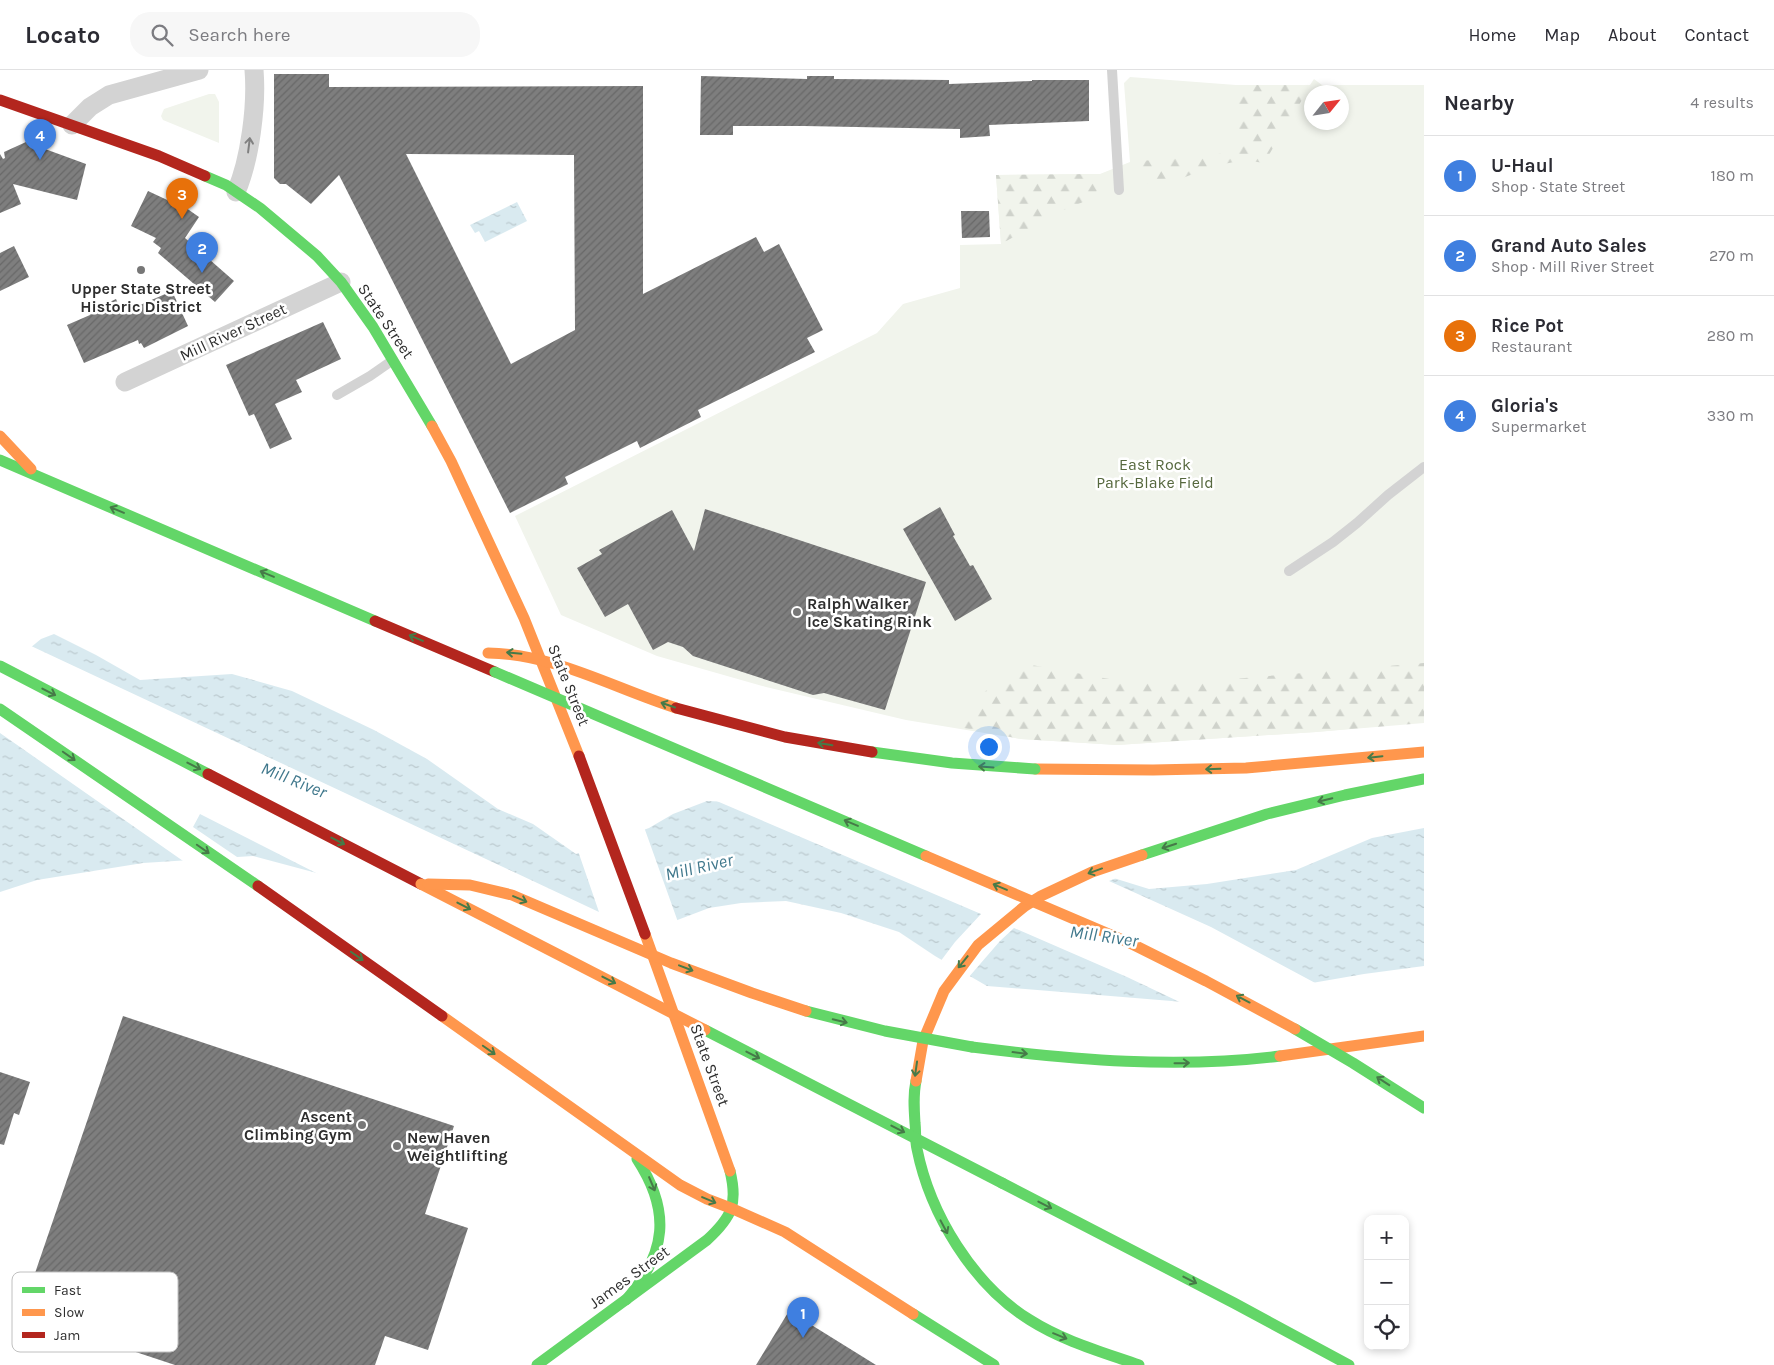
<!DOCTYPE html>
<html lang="en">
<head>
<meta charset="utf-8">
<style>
	body { margin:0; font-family:Karla,sans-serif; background:#f7f7f7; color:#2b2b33 }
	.controls { position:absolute; right:15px; bottom:15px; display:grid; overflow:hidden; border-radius:10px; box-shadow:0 2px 8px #0003 }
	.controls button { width:45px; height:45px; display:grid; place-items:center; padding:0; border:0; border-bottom:1px solid #e1e1e2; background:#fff; color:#2b2b33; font:25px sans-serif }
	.compass { position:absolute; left:1304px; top:15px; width:45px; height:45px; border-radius:50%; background:#fff; box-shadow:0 2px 8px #0003; rotate:60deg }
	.you { position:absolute; left:988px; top:676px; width:18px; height:18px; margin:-12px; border:4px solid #fff; border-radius:50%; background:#1a73e8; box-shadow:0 0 0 8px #1a73e833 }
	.badge { display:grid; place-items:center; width:32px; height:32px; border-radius:50%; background:#0b8043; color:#fff; font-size:16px; font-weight:700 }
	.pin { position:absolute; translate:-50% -41px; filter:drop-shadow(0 1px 2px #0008) }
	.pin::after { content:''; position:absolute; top:26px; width:18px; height:15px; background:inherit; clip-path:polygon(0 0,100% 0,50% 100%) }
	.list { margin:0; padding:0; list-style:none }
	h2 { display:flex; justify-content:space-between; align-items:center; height:65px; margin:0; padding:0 20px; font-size:21px }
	h2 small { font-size:16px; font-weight:400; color:#7c7c81 }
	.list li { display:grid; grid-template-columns:32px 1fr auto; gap:15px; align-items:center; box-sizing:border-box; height:80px; padding:0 20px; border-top:1px solid #e1e1e2 }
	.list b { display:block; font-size:19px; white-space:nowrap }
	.list p { margin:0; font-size:16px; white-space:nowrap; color:#7c7c81 }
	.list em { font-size:16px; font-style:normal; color:#7c7c81 }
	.icon { flex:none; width:28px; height:28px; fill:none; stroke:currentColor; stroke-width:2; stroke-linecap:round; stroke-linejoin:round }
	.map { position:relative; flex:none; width:1424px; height:1295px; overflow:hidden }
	header { display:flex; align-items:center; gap:30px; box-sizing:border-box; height:70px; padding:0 25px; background:#fff; border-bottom:1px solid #e1e1e2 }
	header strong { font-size:24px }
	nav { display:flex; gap:28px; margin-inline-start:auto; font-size:18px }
	.search { width:350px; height:45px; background:#f7f7f7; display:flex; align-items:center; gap:12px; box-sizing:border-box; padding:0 18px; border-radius:20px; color:#7c7c81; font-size:19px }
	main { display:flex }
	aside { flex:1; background:#fff }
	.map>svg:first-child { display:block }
	.green { fill:#f1f4ec; fill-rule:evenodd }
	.forest { fill:url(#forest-firs) }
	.water { fill:url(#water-ripples) }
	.pier { fill:#fff }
	.building { fill:url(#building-hatch); fill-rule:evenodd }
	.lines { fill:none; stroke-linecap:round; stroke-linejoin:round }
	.lane { stroke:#d3d3d3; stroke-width:10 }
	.street { stroke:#d3d3d3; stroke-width:19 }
	.fast { stroke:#63d668; stroke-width:11 }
	.slow { stroke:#ff974d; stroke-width:11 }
	.jam { stroke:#b3261e; stroke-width:11 }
	.fast-bridge { stroke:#63d668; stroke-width:11 }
	.slow-bridge { stroke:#ff974d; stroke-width:11 }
	.jam-bridge { stroke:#b3261e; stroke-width:11 }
	.oneway { stroke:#808080 }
	.oneway2 { stroke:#467a48 }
	.poi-dot { fill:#777; stroke:#fff; stroke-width:2 }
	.labels { text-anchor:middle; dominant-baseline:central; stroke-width:5; stroke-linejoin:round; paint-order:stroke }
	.poi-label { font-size:16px; font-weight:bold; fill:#2e2e2e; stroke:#fff; text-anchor:start }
	.street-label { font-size:16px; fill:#2e2e2e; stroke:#fff }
	.park-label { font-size:16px; fill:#56683e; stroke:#fff }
	.water-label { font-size:18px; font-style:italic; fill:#40788c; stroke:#fff }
	.key { fill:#fff; stroke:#c0c0c0; stroke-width:1 }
	.key-label { font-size:14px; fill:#2e2e2e }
</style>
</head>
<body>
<header>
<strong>Locato</strong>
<div class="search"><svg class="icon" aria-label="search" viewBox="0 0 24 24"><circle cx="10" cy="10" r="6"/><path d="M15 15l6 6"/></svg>Search here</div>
<nav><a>Home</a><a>Map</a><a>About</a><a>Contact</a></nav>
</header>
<main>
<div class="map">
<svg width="1424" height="1295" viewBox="0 0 1424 1295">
	<defs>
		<pattern id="forest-firs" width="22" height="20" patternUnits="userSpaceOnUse" patternTransform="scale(1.25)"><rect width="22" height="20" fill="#f1f4ec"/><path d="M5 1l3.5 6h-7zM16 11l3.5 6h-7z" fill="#cfd2cb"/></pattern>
		<pattern id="water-ripples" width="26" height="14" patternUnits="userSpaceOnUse" patternTransform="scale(1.25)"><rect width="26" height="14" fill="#d9eaf0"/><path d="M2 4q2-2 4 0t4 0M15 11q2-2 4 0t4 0" fill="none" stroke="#bbc9ce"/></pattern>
		<pattern id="building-hatch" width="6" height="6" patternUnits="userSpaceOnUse" patternTransform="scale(1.25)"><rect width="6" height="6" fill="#7e7e7e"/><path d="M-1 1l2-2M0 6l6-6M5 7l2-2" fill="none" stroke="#686868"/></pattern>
	</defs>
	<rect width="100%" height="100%" fill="#fff"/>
	<g class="green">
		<path d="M1130,7L1236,15H1310L1314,9L1322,15H1424V652L1316,662L1117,675L1021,669L906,650L766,617L657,586L561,545L515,446L877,263L903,234L960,218V175L1001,174L996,105L1100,104L1130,92L1124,13ZM1312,22H1342V52H1312Z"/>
		<path d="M209,24H215L219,32V73L163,50L161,46L164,39Z"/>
	</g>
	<g class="forest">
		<path d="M1236,15H1311L1264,93L1244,90L1214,96L1159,117L1142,112L1130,92L1240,82Z"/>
		<path d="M1100,104L1098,120L1088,130L1056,143L1001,174L996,105Z"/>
		<path d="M1424,593V653L1316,662L1117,675L1021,669L959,657L982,624L999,610L1026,594L1115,610L1172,614Z"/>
	</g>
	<g class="water">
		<path d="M517,132L527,151L485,172L479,161L475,163L470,155Z"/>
		<path d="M54,564L96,585L140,610L232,604L292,621L374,660L427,689L498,739L533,754L576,784L649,758L673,744L707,731L756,733L1007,775L1149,819L1207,814L1296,800L1372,768L1424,758V896L1364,904L1196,933L987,916L935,886L899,862L841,843L786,831L741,833L709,838L609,876L354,813L253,786L143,793L37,810L0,822V653L30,578L41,569Z"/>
	</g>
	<g class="pier">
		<path d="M29,575L599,842L578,781L644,757L678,852L604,882L574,911L534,904L470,878L353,815L324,807L200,744L193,757L240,789L186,793L0,663V646Z"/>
		<path d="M799,702L894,727L957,750L1008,772L1063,792L1066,791L1119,807L1109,811L1211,857L1319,915L1196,936L1186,935L1127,907L1014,858L1000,871L968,908L940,892L955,872L981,844L712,729L755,731Z"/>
	</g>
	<g class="building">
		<path d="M274,4H329V17L643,16V224L756,167L764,182L779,174L823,260L807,268L815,282L698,340L701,347L640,378L637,371L565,407L568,414L510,443L339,105L311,134L286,114H280L274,108ZM406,84L574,85L575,260L511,294Z"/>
		<path d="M701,6L807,9V6H834V9L949,10V14L1032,11V10H1089V51L989,55L990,66L960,68V59L804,56H733V65H700Z"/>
		<path d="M26,72L86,94L77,130L13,114L21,134L0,143V84L3,89L5,88L4,82Z"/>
		<path d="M148,121L178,135L179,133L199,147L185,168L234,211L215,232L158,183L161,178L153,172L156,168L131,156Z"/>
		<path d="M961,141H989L990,167L962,168Z"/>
		<path d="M14,176L29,207L0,221V183Z"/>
		<path d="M172,221L188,256L144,278L141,273L139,274L138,270L84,293L67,255L90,245L89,242L116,229L122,243Z"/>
		<path d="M323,252L341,289L296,310L302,322L275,334L292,369L270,379L254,344L249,346L226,295Z"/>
		<path d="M940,437L955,465L953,466L970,496L973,495L992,529L955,551L903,459Z"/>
		<path d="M705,439L926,512L885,640L824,623L813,625L693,586L683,577L668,572L653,580L628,534L605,547L577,498L602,484L599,480L672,440L694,481Z"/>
		<path d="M123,946L454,1056L425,1144L468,1158L428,1280L385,1266L375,1295H175L21,1244Z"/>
		<path d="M0,1002L30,1012L19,1045L14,1043L4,1075L0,1074Z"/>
		<path d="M789,1241L876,1295H756Z"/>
	</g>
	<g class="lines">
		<g class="lane">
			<path d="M1112,0L1119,120"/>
			<path d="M337,325L370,306L393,290"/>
			<path d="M1289,501L1333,472L1357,453L1388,425L1424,397"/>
		</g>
		<g class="street">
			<path d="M72,55L90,37L109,25L199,0"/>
			<path d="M236,122C250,90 257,35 254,0"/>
			<path d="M125,312L341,212"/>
		</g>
		<g class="fast">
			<path d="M205,106L226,115L260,138L317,186L341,212L373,257L432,356"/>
			<path d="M0,390L375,551"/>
			<path d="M0,596L208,704"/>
			<path d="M0,639L258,816"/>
			<path d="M1142,785L1267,744L1345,725L1424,709"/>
			<path d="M972,977C1075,990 1177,999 1280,986"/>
			<path d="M916,1011C913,1025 914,1038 915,1053C916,1061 915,1071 917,1079C930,1144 973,1215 1030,1250C1063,1271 1102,1282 1139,1295"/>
			<path d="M1002,1113L1234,1233L1349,1295"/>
			<path d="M626,1230C667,1183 671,1141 637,1089"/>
			<path d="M913,1244L994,1295"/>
			<path d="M537,1295L707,1170C732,1147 738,1134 730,1101"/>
		</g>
		<g class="slow">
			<path d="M432,356L451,391L524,548L579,686"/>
			<path d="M0,366L31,399"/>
			<path d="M1035,699L1153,700L1246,698L1424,682"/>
			<path d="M645,864L730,1101"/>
			<path d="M442,946L680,1115L707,1129L733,1139"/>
			<path d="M1280,986L1424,966"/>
			<path d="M916,1011L923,971L944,921L978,875L1025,836L1041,826L1092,802L1142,785"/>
			<path d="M733,1139L785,1162L913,1244"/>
		</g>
		<g class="jam">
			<path d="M0,30L159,86L205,106"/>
			<path d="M375,551L495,602"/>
			<path d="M579,686L645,864"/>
			<path d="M208,704L421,814"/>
			<path d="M258,816L442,946"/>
		</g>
		<g class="fast-bridge">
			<path d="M495,602L926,786"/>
			<path d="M872,682L952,693L1035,699"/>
			<path d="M806,941L885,961L972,977"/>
			<path d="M1295,959L1353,993L1424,1038"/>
			<path d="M705,960L1002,1113"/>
		</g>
		<g class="slow-bridge">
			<path d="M488,583C555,584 613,618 676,638"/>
			<path d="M926,786L1130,873L1206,911L1295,959"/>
			<path d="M421,814L705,960"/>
			<path d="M428,814L470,815L512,825L671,893L752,923L806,941"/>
		</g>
		<path class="jam-bridge" d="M676,638L785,667L872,682"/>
	</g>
	<defs><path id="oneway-shaft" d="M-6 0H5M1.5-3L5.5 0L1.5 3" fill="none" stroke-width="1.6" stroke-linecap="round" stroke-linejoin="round" transform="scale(1.25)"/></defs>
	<use class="oneway" href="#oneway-shaft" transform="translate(249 75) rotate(-83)"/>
	<g class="oneway2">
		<use href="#oneway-shaft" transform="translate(117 440) rotate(-157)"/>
		<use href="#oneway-shaft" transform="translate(267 504) rotate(-157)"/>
		<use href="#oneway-shaft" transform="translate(416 568) rotate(-157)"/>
		<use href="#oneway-shaft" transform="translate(514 583) rotate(-175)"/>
		<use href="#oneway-shaft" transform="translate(49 622) rotate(27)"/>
		<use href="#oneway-shaft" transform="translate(668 635) rotate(-161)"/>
		<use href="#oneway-shaft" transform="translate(825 674) rotate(-170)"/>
		<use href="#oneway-shaft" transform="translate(69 686) rotate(35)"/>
		<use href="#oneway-shaft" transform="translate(1375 687) rotate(174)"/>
		<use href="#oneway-shaft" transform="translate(194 696) rotate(27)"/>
		<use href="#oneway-shaft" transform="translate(986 697) rotate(-176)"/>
		<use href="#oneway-shaft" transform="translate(1213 699) rotate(178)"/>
		<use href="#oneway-shaft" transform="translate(1325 730) rotate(167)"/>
		<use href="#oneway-shaft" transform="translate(851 753) rotate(-157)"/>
		<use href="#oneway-shaft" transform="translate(338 771) rotate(27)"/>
		<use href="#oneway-shaft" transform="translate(1169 776) rotate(162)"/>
		<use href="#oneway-shaft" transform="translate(203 779) rotate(35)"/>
		<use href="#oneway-shaft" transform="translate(1095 801) rotate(160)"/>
		<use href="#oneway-shaft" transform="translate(1000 817) rotate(-157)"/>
		<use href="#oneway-shaft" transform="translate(520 829) rotate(23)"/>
		<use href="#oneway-shaft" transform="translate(464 836) rotate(27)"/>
		<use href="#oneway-shaft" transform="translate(357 886) rotate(35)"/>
		<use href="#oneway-shaft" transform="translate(963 892) rotate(129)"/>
		<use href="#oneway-shaft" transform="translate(686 898) rotate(21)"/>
		<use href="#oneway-shaft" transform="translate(609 910) rotate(27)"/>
		<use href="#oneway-shaft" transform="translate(1243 929) rotate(-152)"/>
		<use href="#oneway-shaft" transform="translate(840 951) rotate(14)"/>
		<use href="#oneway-shaft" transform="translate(489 980) rotate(35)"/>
		<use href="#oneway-shaft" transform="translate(1020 983) rotate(7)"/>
		<use href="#oneway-shaft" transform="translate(753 985) rotate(27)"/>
		<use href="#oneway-shaft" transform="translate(1182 993) rotate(-1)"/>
		<use href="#oneway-shaft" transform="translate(916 999) rotate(98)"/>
		<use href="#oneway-shaft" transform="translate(1383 1011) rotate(-147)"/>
		<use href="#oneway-shaft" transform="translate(898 1059) rotate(27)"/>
		<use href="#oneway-shaft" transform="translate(652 1114) rotate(67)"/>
		<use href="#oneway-shaft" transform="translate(709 1130) rotate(23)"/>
		<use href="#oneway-shaft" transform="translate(1045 1135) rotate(27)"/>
		<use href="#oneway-shaft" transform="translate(944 1157) rotate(62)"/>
		<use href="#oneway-shaft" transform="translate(1190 1210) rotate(27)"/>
		<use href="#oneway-shaft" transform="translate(1060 1266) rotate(22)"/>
	</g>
	<g class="poi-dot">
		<circle cx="141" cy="200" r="5"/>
		<circle cx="797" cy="542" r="5"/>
		<circle cx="362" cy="1055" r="5"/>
		<circle cx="397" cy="1076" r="5"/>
	</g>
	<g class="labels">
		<g class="poi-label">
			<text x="141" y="218" text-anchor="middle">Upper State Street<tspan x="141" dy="18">Historic District</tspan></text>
			<text x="807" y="533">Ralph Walker<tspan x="807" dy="18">Ice Skating Rink</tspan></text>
			<text x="352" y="1046" text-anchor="end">Ascent<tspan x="352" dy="18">Climbing Gym</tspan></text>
			<text x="407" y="1067">New Haven<tspan x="407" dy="18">Weightlifting</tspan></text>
		</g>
		<g class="street-label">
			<text transform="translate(386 251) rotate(56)">State Street</text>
			<text transform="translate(233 262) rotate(-25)">Mill River Street</text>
			<text transform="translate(569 615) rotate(68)">State Street</text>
			<text transform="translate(710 995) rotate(70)">State Street</text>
			<text transform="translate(629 1207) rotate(-36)">James Street</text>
		</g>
		<g class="park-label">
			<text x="1155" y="394">East Rock<tspan x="1155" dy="18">Park-Blake Field</tspan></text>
		</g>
		<g class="water-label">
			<text transform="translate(294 710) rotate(22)">Mill River</text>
			<text transform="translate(699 797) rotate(-13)">Mill River</text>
			<text transform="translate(1104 866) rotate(8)">Mill River</text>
		</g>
	</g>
	<rect x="12" y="1202" width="166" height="80" rx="8" class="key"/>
	<rect x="22" y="1217" width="23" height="6" fill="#63d668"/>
	<rect x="22" y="1239" width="23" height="7" fill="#ff974d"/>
	<rect x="22" y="1262" width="23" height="6" fill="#b3261e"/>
	<g class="key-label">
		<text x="54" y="1225">Fast</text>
		<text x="54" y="1247">Slow</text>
		<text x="54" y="1270">Jam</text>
	</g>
</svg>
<div class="controls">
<button>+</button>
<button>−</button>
<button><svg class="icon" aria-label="locate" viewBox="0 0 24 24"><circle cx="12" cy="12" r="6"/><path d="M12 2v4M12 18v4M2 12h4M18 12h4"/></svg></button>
</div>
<svg class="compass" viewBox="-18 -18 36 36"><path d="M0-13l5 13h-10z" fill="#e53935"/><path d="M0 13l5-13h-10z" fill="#7c7c81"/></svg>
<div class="you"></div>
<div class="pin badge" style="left:803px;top:1268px;background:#3f7fe0">1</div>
<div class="pin badge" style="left:202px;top:203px;background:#3f7fe0">2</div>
<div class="pin badge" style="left:182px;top:149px;background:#e8710a">3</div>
<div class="pin badge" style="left:40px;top:90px;background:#3f7fe0">4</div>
</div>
<aside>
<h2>Nearby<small>4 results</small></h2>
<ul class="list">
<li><span class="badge" style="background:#3f7fe0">1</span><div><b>U-Haul</b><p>Shop · State Street</p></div><em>180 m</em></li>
<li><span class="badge" style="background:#3f7fe0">2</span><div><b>Grand Auto Sales</b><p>Shop · Mill River Street</p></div><em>270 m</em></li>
<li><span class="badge" style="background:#e8710a">3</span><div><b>Rice Pot</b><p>Restaurant</p></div><em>280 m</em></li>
<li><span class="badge" style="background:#3f7fe0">4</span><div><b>Gloria's</b><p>Supermarket</p></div><em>330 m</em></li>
</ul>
</aside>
</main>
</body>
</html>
